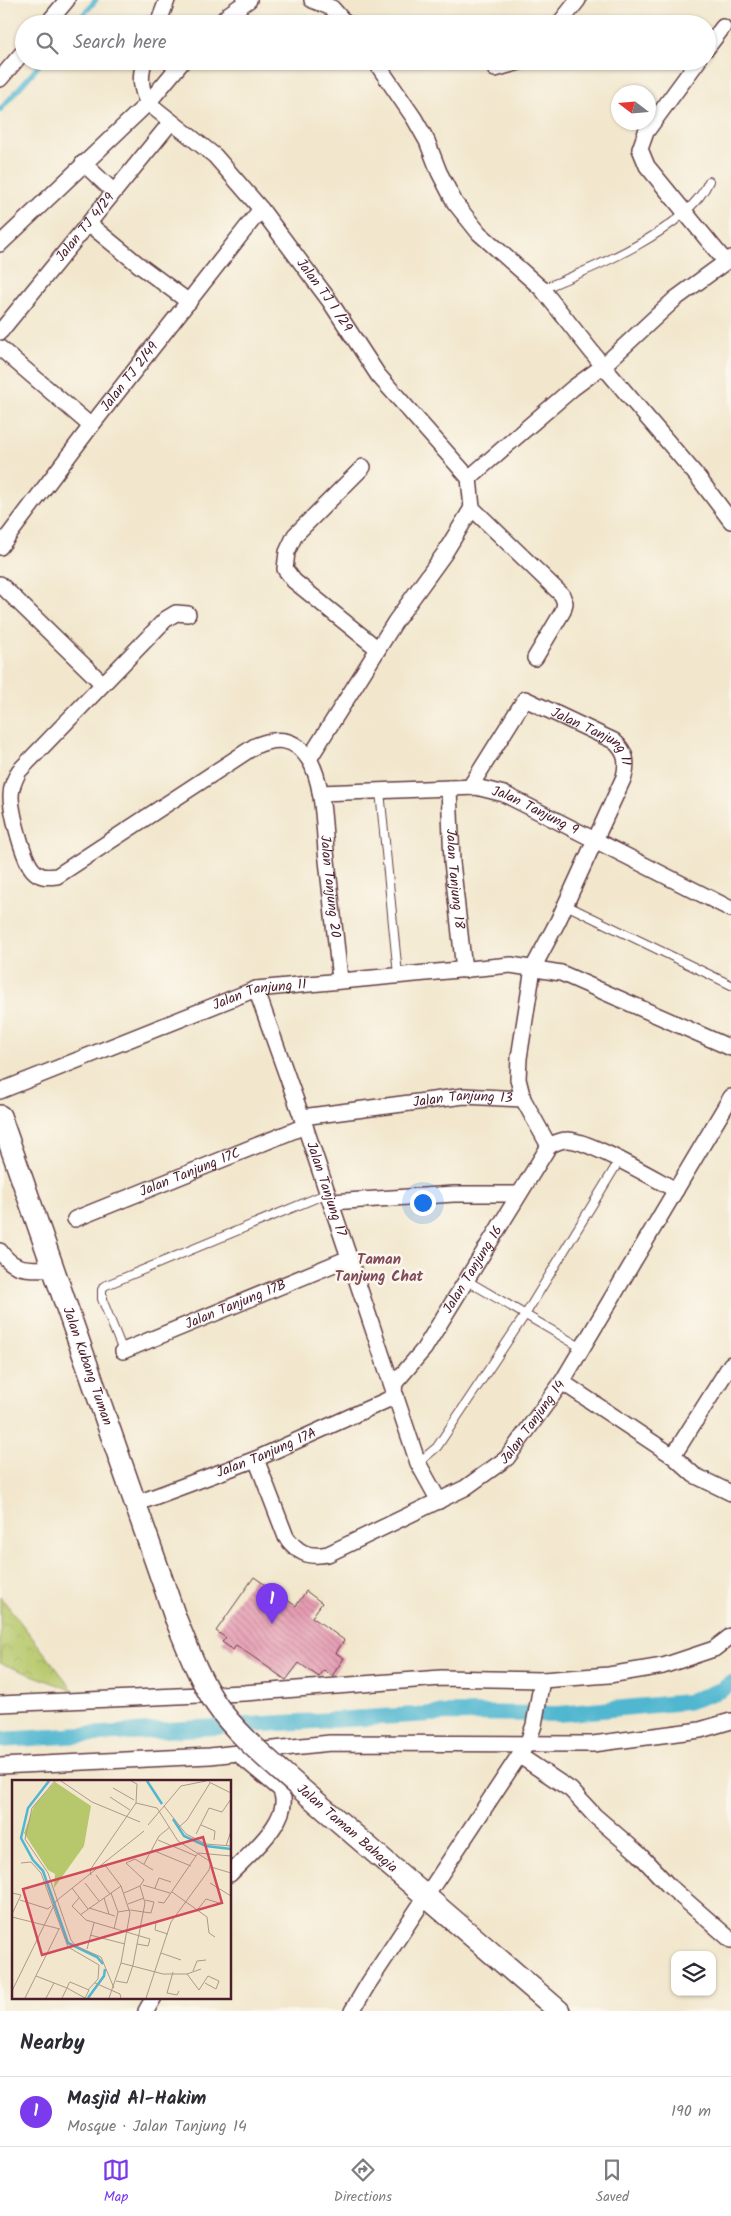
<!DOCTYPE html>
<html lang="en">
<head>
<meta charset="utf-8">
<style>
	body { margin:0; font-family:Kalam,sans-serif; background:#f2f2f3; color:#2b2b33 }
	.controls { position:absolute; right:15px; bottom:15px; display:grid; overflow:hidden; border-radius:10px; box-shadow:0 1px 4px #0004 }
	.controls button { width:45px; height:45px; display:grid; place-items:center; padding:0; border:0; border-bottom:1px solid #e1e1e2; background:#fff; color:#2b2b33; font:25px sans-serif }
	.compass { position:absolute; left:611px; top:85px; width:45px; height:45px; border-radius:50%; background:#fff; box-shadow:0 1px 4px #0004; rotate:286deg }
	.you { position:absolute; left:422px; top:1202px; width:18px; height:18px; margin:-12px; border:4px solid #fff; border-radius:50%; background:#1a73e8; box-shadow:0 0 0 8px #1a73e833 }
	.badge { display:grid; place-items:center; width:32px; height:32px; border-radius:50%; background:#7c3aed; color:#fff; font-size:16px; font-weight:700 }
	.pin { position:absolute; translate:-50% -41px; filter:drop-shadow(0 1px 2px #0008) }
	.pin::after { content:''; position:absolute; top:26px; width:18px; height:15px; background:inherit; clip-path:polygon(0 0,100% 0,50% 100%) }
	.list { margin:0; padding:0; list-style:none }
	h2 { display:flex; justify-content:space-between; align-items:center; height:65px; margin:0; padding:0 20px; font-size:21px }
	h2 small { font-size:16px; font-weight:400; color:#7c7c81 }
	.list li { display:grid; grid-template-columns:32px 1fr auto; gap:15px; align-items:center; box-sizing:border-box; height:70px; padding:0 20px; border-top:1px solid #e1e1e2 }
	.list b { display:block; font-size:19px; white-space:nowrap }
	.list p { margin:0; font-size:16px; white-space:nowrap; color:#7c7c81 }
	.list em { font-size:16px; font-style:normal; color:#7c7c81 }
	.icon { flex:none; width:28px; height:28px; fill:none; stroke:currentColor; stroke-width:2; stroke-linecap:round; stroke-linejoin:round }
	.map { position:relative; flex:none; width:731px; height:2011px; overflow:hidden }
	.search { position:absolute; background:#fff; box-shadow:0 1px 4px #0004; left:15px; right:15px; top:15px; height:55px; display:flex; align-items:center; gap:12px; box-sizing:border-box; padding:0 18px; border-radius:28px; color:#7c7c81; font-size:19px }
	.sheet { height:135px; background:#fff }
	nav { display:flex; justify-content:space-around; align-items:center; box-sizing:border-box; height:70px; border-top:1px solid #e1e1e2; background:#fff; font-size:14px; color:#7c7c81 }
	nav a { display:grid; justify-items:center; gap:2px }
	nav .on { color:#7c3aed }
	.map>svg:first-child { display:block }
	.park { fill:url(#park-crowns); stroke:#80744b }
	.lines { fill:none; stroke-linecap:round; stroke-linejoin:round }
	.stream { stroke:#51b7d0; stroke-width:5 }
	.canal { stroke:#51b7d0; stroke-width:16 }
	.building { fill:url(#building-back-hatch) }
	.lane-casing { stroke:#633d43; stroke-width:10 }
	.street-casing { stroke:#633d43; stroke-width:18 }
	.secondary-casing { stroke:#633d43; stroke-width:24 }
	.lane { stroke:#fff; stroke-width:8 }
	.street { stroke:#fff; stroke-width:15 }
	.secondary { stroke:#fff; stroke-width:21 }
	.secondary-bridge-casing { stroke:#633d43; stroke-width:24; stroke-linecap:butt }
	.secondary-bridge { stroke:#fff; stroke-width:21 }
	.labels { text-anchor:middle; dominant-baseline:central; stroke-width:5; stroke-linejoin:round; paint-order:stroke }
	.street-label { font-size:14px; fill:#4a1f2b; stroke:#fbf7ec }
	.neighbourhood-label { font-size:15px; font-weight:bold; fill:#814b5b; stroke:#fbf7ec }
	.inset-river { fill:none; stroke:#51b7d0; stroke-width:2.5 }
	.inset-road { fill:none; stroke:#af978c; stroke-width:1 }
	.view { fill:#d1495b; fill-opacity:0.15; stroke:#d1495b; stroke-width:2.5 }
	.inset-edge { fill:none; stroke:#4a1f2b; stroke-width:2.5 }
</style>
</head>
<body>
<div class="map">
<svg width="731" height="2011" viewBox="0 0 731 2011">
	<defs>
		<pattern id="park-crowns" width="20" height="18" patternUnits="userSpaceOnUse" patternTransform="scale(1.25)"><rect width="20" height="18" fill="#b6c86b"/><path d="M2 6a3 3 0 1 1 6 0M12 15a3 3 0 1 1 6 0" fill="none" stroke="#9eab5d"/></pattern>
		<pattern id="building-back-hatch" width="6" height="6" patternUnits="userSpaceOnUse" patternTransform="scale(1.25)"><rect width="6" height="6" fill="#e69db3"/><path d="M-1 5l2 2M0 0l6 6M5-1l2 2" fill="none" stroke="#bc7f92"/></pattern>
	</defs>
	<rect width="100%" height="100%" fill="#fbf7ec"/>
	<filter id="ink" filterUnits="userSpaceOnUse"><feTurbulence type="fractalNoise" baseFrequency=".02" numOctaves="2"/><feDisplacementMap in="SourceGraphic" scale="10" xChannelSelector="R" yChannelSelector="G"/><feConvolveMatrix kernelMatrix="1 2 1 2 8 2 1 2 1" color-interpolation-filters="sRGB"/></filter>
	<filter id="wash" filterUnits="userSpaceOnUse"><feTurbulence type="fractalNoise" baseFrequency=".0096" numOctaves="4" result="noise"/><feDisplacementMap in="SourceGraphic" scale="20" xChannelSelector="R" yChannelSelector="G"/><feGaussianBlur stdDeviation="1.12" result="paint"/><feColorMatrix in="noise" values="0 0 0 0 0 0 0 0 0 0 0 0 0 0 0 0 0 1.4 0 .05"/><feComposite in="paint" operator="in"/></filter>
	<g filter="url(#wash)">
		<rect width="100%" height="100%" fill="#f2e7cd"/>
		<path class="park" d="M0,1596L74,1691L0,1663Z"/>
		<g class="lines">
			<g class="stream">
				<path d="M75,24L96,0"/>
				<path d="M0,110L43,61"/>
			</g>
			<path class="canal" d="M0,1740L448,1713L559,1714L687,1702L721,1690L731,1683"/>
		</g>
		<g id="blocks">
			<path class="building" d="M254,1577L296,1606L306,1591L322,1603L312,1617L344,1640L336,1653L344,1658L332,1676L324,1670L319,1677L299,1663L286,1680L236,1645L233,1650L222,1642L226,1638L216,1631Z"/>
		</g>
	</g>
	<g filter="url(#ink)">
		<use href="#blocks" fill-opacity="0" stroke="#633d43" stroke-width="1"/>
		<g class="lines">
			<g class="lane-casing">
				<g id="lane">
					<path d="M542,289C589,270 688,230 709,181"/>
					<path d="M380,791L398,975"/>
					<path d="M566,905L731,985"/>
					<path d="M466,1280L582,1348"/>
					<path d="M123,1351L102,1299V1290L104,1286L328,1193"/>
					<path d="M418,1463L437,1447L525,1315L619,1161"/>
				</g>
			</g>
			<g class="street-casing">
				<g id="street">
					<path d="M312,0L332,8L346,24"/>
					<path d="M47,24L67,0"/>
					<path d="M158,24L167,0"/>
					<path d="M219,24L229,14L249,0"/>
					<path d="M559,24L578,0"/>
					<path d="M707,48L723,27"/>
					<path id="s1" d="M144,61C140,77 140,88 148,103L215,156L261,209L329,300L378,375L469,478L472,508"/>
					<path d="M375,61L414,118L427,141L439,172L455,203L479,233L542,289L603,366L697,476L731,521"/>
					<path d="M698,61L646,132L640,149L647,166L725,261"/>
					<path d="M495,69L523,61"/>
					<path d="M0,79L24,51"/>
					<path d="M83,163L113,191"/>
					<path d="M89,224L139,265L189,302"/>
					<path d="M0,244L148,103L183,61"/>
					<path id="s2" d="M0,332L171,122"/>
					<path d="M0,348L91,426"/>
					<path d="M363,467L295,535L287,552L285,569L294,581L378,649"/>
					<path d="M469,478L573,388L603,366L675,299L731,258"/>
					<path d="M472,508L562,595L565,603L563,611L535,658"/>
					<path id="s3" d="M0,547L91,426L261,209"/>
					<path d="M0,584L103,684"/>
					<path id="s4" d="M188,614L176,613L166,619L19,771C15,779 11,786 11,796C11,811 23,859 33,870C40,878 48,877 57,876L255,746C276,737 294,737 308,758C323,779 324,825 326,851C331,894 335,937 340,979"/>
					<path d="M309,759L395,622L444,554L472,508"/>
					<path id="s5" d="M470,787L525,699L614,741C626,752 628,761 624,777L558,921L533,968L519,1058L518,1079L523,1099L549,1146"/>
					<path id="s6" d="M449,788L452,862L464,970"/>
					<path id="s7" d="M320,793L476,787L504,794L731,909"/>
					<path id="s8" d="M256,989L305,1126L418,1463L439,1501"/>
					<path id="s9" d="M0,1091L256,989L511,965L561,973L731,1048"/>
					<path id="s10" d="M302,1117L464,1096L523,1099"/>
					<path d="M331,1202L454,1194H518"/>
					<path id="s11" d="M75,1219L305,1126"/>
					<path d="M0,1251C15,1273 30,1268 53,1269"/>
					<path id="s12" d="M123,1351L349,1258"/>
					<path d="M562,1382L673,1456L694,1475L731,1493"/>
					<path id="s13" d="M394,1391L395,1383L424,1349L549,1146C555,1143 560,1140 567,1140C587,1139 655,1179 676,1190"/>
					<path d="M673,1456L731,1364"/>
					<path id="s14" d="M256,1459L286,1537C298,1553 308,1558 328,1554L465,1488L507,1458L562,1382L731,1097"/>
					<path id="s15" d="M135,1504L256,1459L396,1396"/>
					<path d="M0,1704L244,1693L441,1678L542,1680L609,1675L663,1666L714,1649L731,1636"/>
					<path d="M520,1756L571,1790L595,1816L639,1854L668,1885L731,1940"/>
					<path d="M0,1766L210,1756L330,1743L593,1744L700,1730L731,1721"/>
					<path d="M230,1874C248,1855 296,1817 280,1789L237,1753"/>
					<path d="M146,2011L154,1997"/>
					<path d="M352,2011L368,1984L528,1742L534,1725L542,1680"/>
				</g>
			</g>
			<g class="secondary-casing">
				<g id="secondary">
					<path id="s16" d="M0,1116L175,1617"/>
					<path id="s17" d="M300,1788L559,2011"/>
				</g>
			</g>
			<use href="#lane" class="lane"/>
			<use href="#street" class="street"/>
			<use href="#secondary" class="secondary"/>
			<g class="secondary-bridge-casing">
				<path id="secondary-bridge" d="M175,1617C187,1646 198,1677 216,1704C236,1734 272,1763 300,1788"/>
			</g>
			<use href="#secondary-bridge" class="secondary-bridge"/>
		</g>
	</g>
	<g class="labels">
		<g class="street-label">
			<text stroke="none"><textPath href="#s2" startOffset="135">Jalan TJ 4/29</textPath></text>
			<text stroke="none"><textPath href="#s1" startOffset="306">Jalan TJ 1 /29</textPath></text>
			<text stroke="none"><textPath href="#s3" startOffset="214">Jalan TJ 2/49</textPath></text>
			<text stroke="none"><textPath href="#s5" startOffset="182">Jalan Tanjung 11</textPath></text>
			<text stroke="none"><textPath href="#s7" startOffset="220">Jalan Tanjung 9</textPath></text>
			<text stroke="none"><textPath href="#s6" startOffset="91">Jalan Tanjung 18</textPath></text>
			<text stroke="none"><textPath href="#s4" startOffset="794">Jalan Tanjung 20</textPath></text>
			<text stroke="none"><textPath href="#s9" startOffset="278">Jalan Tanjung 11</textPath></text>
			<text stroke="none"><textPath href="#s10" startOffset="162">Jalan Tanjung 13</textPath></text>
			<text stroke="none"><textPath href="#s11" startOffset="124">Jalan Tanjung 17C</textPath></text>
			<text stroke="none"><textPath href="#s8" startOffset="212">Jalan Tanjung 17</textPath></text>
			<text stroke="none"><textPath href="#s13" startOffset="146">Jalan Tanjung 16</textPath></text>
			<text stroke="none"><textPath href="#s12" startOffset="122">Jalan Tanjung 17B</textPath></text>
			<text stroke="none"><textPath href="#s16" startOffset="265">Jalan Kubang Tuman</textPath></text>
			<text stroke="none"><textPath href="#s14" startOffset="380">Jalan Tanjung 14</textPath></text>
			<text stroke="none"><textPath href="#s15" startOffset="141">Jalan Tanjung 17A</textPath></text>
			<text stroke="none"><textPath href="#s17" startOffset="62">Jalan Taman Bahagia</textPath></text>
		</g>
		<g class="neighbourhood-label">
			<text x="379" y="1260">Taman<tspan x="379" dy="17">Tanjung Chat</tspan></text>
		</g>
	</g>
	<g transform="translate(12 1780)">
		<rect width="219" height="219" fill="#f2e7cd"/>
		<path d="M43,2L79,26L72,66L42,108L43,94L36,90L12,53L22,26Z" fill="#b6c86b"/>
		<path class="inset-river" d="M37,1L16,28L9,58L21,80L31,91L56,163L85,177L91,184M135,1L150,24M161,39L172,56L194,66L219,69M76,218L92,196L93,189"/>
		<path class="inset-road" d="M43,1L20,28L13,59L36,93L59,160L64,166L89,177L102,208M49,1L80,22L128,42M119,1L125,4L124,23M197,2L219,13M101,8L122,20M98,17L118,30M152,26L174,54L194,64L219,66M136,45L169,6L194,1M189,45L203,51L202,60M167,47L175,40L198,3M184,54L197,28L210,32L219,19M146,60L184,76M214,66L219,51M140,70L179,86M186,73L219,76M9,83L19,82L29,93L56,167L87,185L86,199L76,210M132,84L147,56L158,47M93,85L109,106L118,133L109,183L97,218M199,87L219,93M79,95L78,90L124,23L145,28L166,61L199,82L197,90L159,142L134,218M84,95L98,114M73,103L87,121M198,103L219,116M131,105L158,113M128,106L132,100L114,83L123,79L141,90M60,108L76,129M143,108L147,98L159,102M160,112L195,137L197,153L203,157M0,113L9,115L0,134M99,113L106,132M112,113L128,106M67,118L60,126L74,140L138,159L136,166L125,164M92,118L97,134M8,120L36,129L39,126M146,122L152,123L186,73M116,124L132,118M77,128L103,136M186,129L194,119L207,123M106,132L118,130L139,133L142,122L133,120M68,135L109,106M0,137L48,149M144,143L143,150L156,154M102,149L106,132M78,155L113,164M75,169L82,143M149,173L169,180M109,183L151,194H175L189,189M181,191L185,181L194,180M161,192L155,213L165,215L167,211M175,194L187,210L196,196L207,201L204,209L193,203M24,196L55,208L73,218L77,210L58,202L57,203L55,208L50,218M104,201L115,203L121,185L133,123L128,106M83,203L108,214L109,218M0,211L44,121L132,51M13,218L47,149M34,218L42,203"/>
		<path class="view" d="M191,57L210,123L30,175L11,109Z"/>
		<rect width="219" height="219" class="inset-edge"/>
	</g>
</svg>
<div class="controls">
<button><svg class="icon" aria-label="layers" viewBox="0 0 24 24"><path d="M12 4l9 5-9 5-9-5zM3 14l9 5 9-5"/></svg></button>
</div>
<svg class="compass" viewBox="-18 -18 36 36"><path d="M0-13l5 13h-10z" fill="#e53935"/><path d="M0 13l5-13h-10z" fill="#7c7c81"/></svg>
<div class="you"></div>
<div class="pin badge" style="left:272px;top:1624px">1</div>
<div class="search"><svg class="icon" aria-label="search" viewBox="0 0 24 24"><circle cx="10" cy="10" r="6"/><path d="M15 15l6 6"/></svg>Search here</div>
</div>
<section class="sheet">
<h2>Nearby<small></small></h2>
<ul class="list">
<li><span class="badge">1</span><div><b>Masjid Al-Hakim</b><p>Mosque · Jalan Tanjung 14</p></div><em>190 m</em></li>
</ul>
</section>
<nav>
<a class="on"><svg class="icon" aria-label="map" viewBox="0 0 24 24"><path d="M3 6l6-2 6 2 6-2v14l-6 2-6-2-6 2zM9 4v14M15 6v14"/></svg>Map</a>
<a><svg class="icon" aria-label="directions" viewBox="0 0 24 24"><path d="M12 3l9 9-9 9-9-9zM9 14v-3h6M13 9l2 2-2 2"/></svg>Directions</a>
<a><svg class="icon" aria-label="saved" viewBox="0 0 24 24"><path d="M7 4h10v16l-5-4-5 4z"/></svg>Saved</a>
</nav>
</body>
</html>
